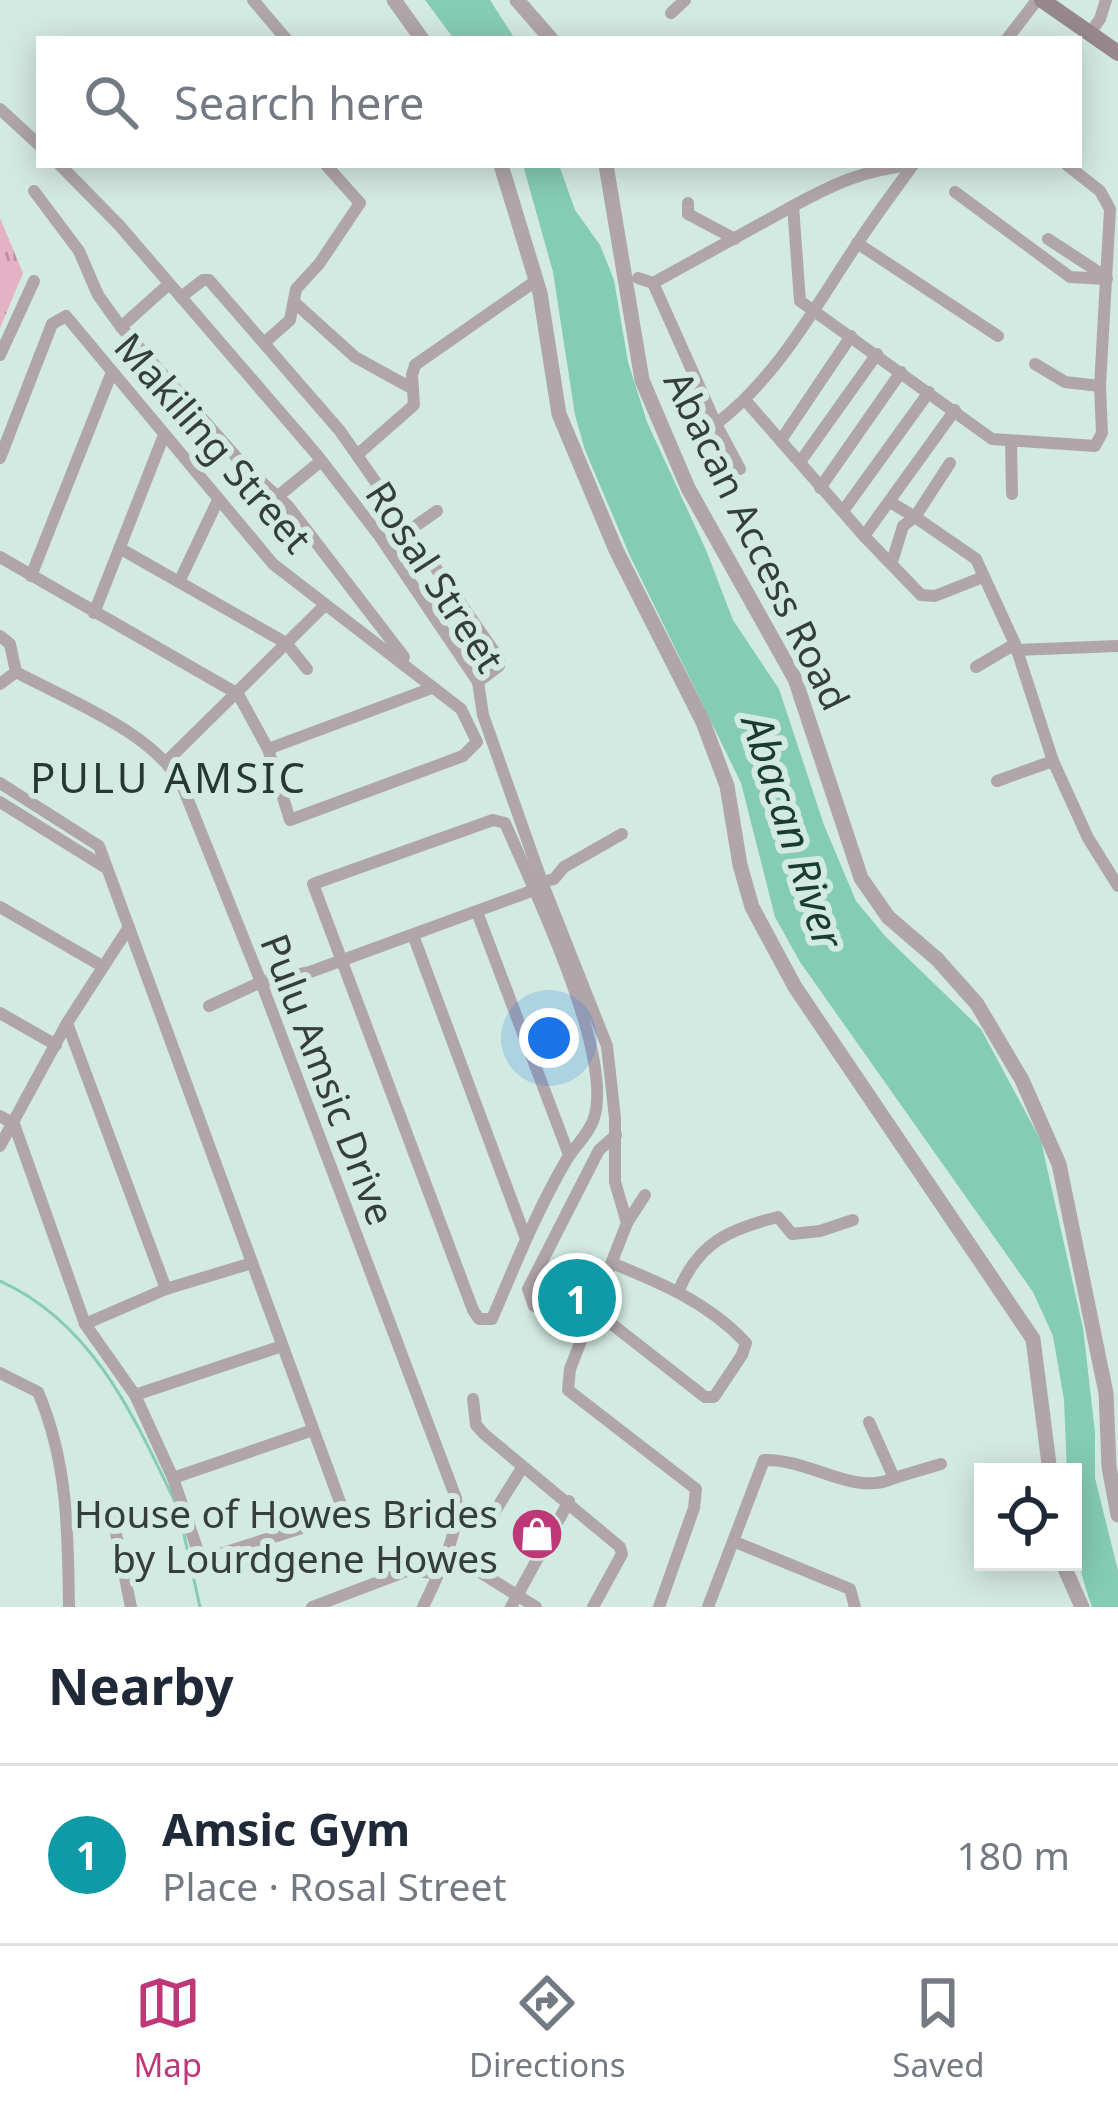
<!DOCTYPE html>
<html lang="en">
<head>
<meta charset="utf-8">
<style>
	body { margin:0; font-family:"Noto Sans",sans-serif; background:#f6f6f7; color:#1f2937 }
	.controls { position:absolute; right:36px; bottom:36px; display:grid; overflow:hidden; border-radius:0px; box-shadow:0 6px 30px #0003 }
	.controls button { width:108px; height:108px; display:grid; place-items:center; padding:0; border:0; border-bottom:3px solid #e0e1e3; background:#fff; color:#1f2937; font:60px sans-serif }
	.you { position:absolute; left:549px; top:1038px; width:42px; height:42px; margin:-30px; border:9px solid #fff; border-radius:50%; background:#1a73e8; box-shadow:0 0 0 18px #1a73e833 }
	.badge { display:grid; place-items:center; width:78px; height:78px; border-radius:50%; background:#be3878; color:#fff; font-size:39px; font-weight:700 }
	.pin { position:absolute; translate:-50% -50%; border:6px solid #fff; box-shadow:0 3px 12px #0006 }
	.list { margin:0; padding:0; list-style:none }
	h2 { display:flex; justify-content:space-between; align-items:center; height:156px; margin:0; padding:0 48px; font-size:51px }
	h2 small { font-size:39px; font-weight:400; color:#747a83 }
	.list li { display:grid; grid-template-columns:78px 1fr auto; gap:36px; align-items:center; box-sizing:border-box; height:180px; padding:0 48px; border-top:3px solid #e0e1e3 }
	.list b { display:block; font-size:45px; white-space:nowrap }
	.list p { margin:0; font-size:39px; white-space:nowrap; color:#747a83 }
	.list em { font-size:39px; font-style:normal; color:#747a83 }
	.icon { flex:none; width:66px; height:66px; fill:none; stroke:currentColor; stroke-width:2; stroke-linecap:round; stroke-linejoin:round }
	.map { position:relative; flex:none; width:1118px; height:1607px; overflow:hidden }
	.search { position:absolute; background:#fff; box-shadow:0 6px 30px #0003; left:36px; right:36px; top:36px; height:132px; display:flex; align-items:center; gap:30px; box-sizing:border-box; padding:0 42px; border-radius:0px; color:#747a83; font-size:45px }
	.sheet { height:336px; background:#fff }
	nav { display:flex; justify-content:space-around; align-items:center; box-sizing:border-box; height:168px; border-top:3px solid #e0e1e3; background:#fff; font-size:33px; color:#747a83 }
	nav a { display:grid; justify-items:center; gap:6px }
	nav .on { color:#be3878 }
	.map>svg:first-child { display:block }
	.grass { fill:url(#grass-tufts) }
	.water { fill:#85ccb5 }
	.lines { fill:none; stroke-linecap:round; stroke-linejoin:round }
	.stream { stroke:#85ccb5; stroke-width:3 }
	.minor { stroke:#b0a6a9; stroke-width:12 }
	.tertiary { stroke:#b0a6a9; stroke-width:15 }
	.secondary { stroke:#96888c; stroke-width:16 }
	.labels { text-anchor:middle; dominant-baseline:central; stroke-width:12; stroke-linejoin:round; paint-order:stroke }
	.street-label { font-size:39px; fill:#353e3b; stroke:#d3eae2 }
	.poi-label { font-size:39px; fill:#353e3b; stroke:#d3eae2; text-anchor:end }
	.neighbourhood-label { font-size:42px; letter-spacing:3px; fill:#253831; stroke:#d3eae2 }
	.water-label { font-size:42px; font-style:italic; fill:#1a3b32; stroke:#d3eae2 }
</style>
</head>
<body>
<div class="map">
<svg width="1118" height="1607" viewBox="0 0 1118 1607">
	<defs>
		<pattern id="grass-tufts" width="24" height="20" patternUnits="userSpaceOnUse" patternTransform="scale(3)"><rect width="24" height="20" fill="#e5b1c4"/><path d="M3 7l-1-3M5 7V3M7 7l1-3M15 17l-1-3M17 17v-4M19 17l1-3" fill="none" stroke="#ba91a0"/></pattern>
	</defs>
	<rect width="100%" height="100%" fill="#d3eae2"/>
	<path class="grass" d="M0,218L23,273L0,328Z"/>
	<g class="water">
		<path d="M425,0H490L515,39H454Z"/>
		<path d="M523,165H559L575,210L600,245L614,280L628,362L647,422L706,550L733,620L779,689L824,825L856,901L886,937L981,1029L1041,1141L1083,1328L1095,1432V1478L1118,1571V1607H1092C1074,1558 1073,1523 1073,1472H1067L1064,1400L1053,1336L1033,1292L800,962L775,917L741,783L630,556L585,450L575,415L553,272Z"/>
	</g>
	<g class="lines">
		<g class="stream">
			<path d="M0,1281C94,1323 135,1419 177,1506"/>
			<path d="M181,1521L200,1607"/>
		</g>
		<g class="minor">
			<path d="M253,0L286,39"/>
			<path d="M671,13L685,0"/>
			<path d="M1089,34L1100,19L1106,0"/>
			<path d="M1007,39L1037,0"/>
			<path d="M0,109L39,145"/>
			<path d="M60,165L119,225L317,455L378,534L478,682L483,715L542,882L607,1046L615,1118V1182L627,1223L570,1369L568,1390L696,1489L694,1508L659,1607"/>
			<path d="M913,165C863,170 836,183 793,206L800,301L992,439L1095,446L1102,433L1100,386L1110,209L1100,191L1067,165"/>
			<path d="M34,191L79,251L98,295L121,327L246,468L288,506L404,657"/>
			<path d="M955,192L1070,277L1107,279"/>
			<path d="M688,203V214L735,239"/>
			<path d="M1048,239L1097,271L1102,279"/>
			<path d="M857,243L998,336"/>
			<path d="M638,278L653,283L716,424"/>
			<path d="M653,283L793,206"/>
			<path d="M181,297L203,280H209L340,431L498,657L499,666L478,682"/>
			<path d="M294,302L355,357L413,389"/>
			<path d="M121,327L169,284"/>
			<path d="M264,343L290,320L296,289L319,264L360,203L326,165"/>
			<path d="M0,355L34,281"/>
			<path d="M1035,364L1065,382L1100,386"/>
			<path d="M745,400L864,536L955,410"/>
			<path d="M781,440L851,336"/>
			<path d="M1011,441L1012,494"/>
			<path d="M357,455L414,405L412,375L415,365L537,280"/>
			<path d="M0,458L52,324L66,316L273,564L461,709L477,742L463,756L290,820L268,749L238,694L0,557"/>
			<path d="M800,462L877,354"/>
			<path d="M950,463L915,517L976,559L1015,644L1053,761L1088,838L1118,886"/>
			<path d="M740,469L716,424C778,377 816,305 859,241C876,215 895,190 913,165"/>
			<path d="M820,488L901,372"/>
			<path d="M277,497L321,461"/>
			<path d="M890,502L915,517L903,526L892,562"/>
			<path d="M843,511L929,392"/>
			<path d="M411,529L437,511"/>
			<path d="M864,536L921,595L935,596L983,577"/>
			<path d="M121,549L286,643L307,669"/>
			<path d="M31,576L112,372"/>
			<path d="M180,580L218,500"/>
			<path d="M94,613L164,435"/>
			<path d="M0,636L10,644L16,672"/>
			<path d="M1016,650L1118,646"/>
			<path d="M976,667L1015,644"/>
			<path d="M0,684L16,672C68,700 153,732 182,785L261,982L456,1498C461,1532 437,1577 423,1607"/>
			<path d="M268,749L432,688"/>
			<path d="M167,761L324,606"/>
			<path d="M997,781L1053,761"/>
			<path d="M0,783L99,846L340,1502L330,1519L201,1560L173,1478L135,1395L85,1324L14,1124L0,1116"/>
			<path d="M0,802L106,868"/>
			<path d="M493,820L505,823C532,886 617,1059 593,1121C587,1136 575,1146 567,1159C537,1210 515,1265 492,1319H479L473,1310L313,884Z"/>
			<path d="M542,882L554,879L564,867L622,834"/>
			<path d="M0,907L102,966"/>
			<path d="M477,912L569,1155"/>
			<path d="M413,935L526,1239"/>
			<path d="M209,1006L261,982L310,972L534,890"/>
			<path d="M0,1013L56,1045"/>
			<path d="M67,1023L166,1289"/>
			<path d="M0,1146L67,1023L129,927"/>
			<path d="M627,1223L645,1195"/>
			<path d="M679,1290C699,1242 730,1229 778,1217L792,1234L820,1231L853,1220"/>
			<path d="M595,1311L705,1397H714L742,1355L746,1343C709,1303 661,1283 612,1263"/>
			<path d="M85,1324L166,1289L252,1263"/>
			<path d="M586,1332L534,1306L528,1289L599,1150L616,1135"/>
			<path d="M0,1373L38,1392C68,1462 68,1532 69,1607"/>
			<path d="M135,1395L282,1346"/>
			<path d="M473,1399L476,1425L484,1434L620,1547L622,1554L593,1607"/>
			<path d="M173,1478L313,1430"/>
			<path d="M894,1478L941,1464"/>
			<path d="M113,1519L131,1607"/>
			<path d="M490,1519L522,1468"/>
			<path d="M735,1542L850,1589L855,1607"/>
			<path d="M446,1551L536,1607"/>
			<path d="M312,1607L407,1571L438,1573"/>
			<path d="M511,1607L569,1501"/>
			<path d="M708,1607L764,1460C812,1459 853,1497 894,1478L869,1422"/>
		</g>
		<g class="tertiary">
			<path d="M394,0L422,39"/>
			<path d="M517,0L551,39"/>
			<path d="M501,165L540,293L559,414L616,550L703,722L727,786L740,865L752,907L795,987L1033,1339L1050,1472"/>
			<path d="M606,165L642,380L688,488L795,679L861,878L888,917L937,959L977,1004L1022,1080L1059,1164L1106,1393L1109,1467L1118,1515"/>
			<path d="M1062,1562L1082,1607"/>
		</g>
		<path class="secondary" d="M1042,0L1118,53"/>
	</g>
	<defs>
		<g id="shop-disc" transform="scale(2.7)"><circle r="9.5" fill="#be3878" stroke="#d3eae2"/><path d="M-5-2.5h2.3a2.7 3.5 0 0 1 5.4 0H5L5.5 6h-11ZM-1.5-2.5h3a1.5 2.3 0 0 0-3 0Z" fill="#fff"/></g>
	</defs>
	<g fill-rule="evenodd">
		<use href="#shop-disc" x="537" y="1534"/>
	</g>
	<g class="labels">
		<g class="street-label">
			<text transform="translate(214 442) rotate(49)">Makiling Street</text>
			<text transform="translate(758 540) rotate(64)">Abacan Access Road</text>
			<text transform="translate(436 576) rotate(57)">Rosal Street</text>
			<text transform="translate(329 1079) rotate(69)">Pulu Amsic Drive</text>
		</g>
		<g class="poi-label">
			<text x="498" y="1512">House of Howes Brides<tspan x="498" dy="45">by Lourdgene Howes</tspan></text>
		</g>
		<g class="neighbourhood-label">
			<text x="169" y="776">PULU AMSIC</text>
		</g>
		<g class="water-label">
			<text transform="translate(794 831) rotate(72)">Abacan River</text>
		</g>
	</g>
</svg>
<div class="controls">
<button><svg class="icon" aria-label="locate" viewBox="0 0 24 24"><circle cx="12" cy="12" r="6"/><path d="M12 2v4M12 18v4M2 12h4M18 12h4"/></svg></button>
</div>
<div class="you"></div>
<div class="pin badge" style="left:577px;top:1298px;background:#0f9aa8">1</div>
<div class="search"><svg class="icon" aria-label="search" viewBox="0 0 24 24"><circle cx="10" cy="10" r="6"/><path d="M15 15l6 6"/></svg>Search here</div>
</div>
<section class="sheet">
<h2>Nearby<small></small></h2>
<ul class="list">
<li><span class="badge" style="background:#0f9aa8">1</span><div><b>Amsic Gym</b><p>Place · Rosal Street</p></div><em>180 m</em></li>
</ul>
</section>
<nav>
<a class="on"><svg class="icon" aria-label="map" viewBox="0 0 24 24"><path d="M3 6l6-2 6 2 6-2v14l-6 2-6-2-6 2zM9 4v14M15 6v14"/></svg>Map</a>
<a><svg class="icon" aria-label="directions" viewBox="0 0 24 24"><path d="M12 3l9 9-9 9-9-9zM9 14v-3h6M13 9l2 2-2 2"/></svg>Directions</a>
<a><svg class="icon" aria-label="saved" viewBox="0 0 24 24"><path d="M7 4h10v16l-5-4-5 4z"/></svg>Saved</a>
</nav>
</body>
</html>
